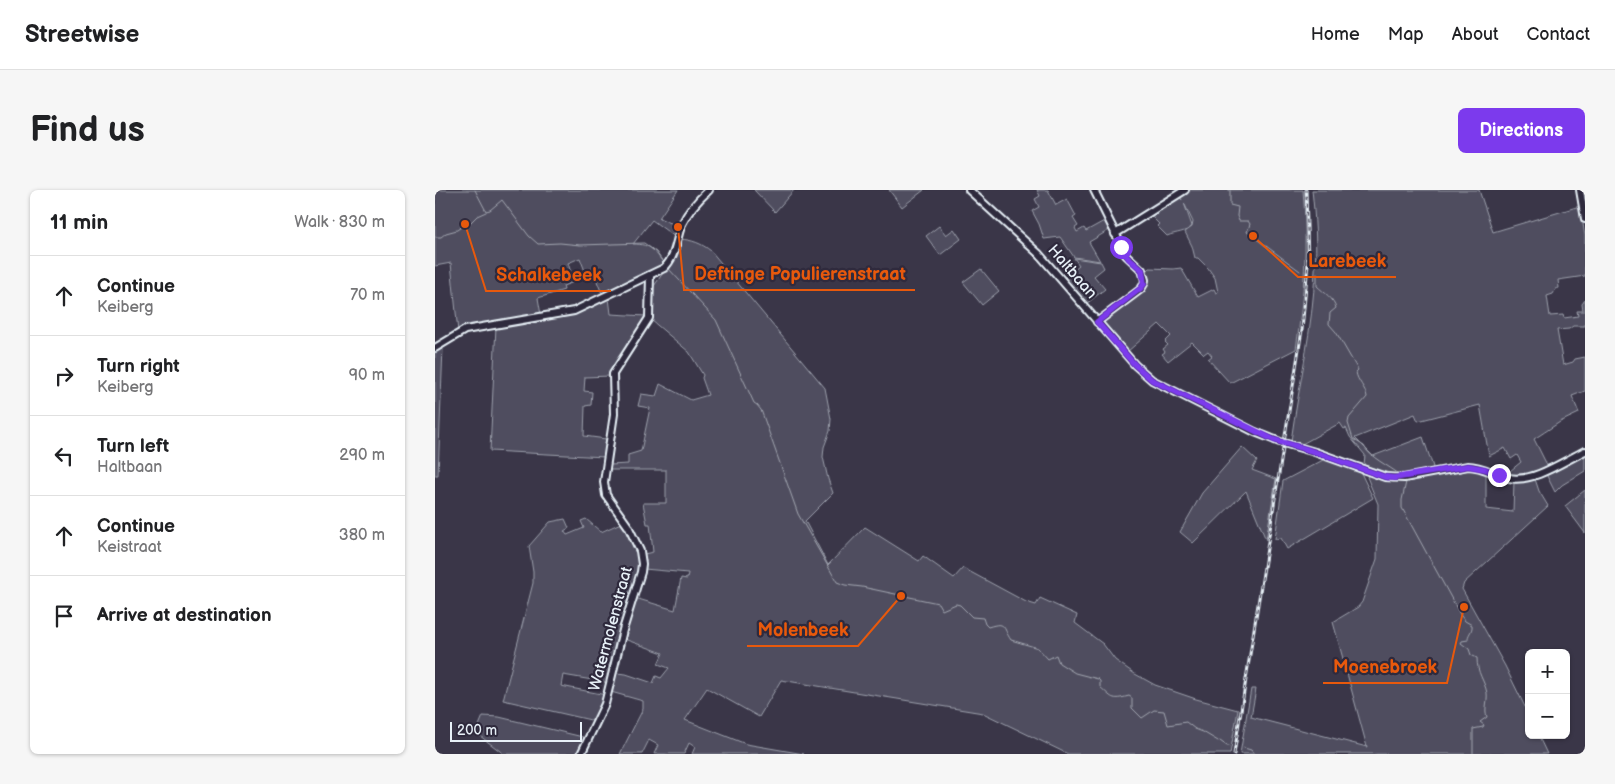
<!DOCTYPE html>
<html lang="en">
<head>
<meta charset="utf-8">
<style>
	body { margin:0; font-family:"Balsamiq Sans",sans-serif; background:#f6f6f6; color:#202124 }
	.controls { position:absolute; right:15px; bottom:15px; display:grid; overflow:hidden; border-radius:8px; box-shadow:0 1px 4px #0004 }
	.controls button { width:45px; height:45px; display:grid; place-items:center; padding:0; border:0; border-bottom:1px solid #e0e0e0; background:#fff; color:#202124; font:25px sans-serif }
	.scale { position:absolute; left:15px; bottom:12px; width:132px; box-sizing:border-box; padding-left:5px; border:2px solid #e8f1f8; border-top:0; font-size:14px; line-height:18px; white-space:nowrap; color:#e8f1f8; -webkit-text-stroke:4px #2f2a3d; paint-order:stroke }
	.stop { position:absolute; width:15px; height:15px; margin:-11px; border:4px solid #7c3aed; border-radius:50%; background:#fff }
	.stop.end { background:#7c3aed; border-color:#fff; box-shadow:0 1px 5px #0008 }
	.list { margin:0; padding:0; list-style:none }
	h2 { display:flex; justify-content:space-between; align-items:center; height:65px; margin:0; padding:0 20px; font-size:21px }
	h2 small { font-size:16px; font-weight:400; color:#757577 }
	.list li { display:grid; grid-template-columns:32px 1fr auto; gap:15px; align-items:center; box-sizing:border-box; height:80px; padding:0 20px; border-top:1px solid #e0e0e0 }
	.list b { display:block; font-size:19px; white-space:nowrap }
	.list p { margin:0; font-size:16px; white-space:nowrap; color:#757577 }
	.list em { font-size:16px; font-style:normal; color:#757577 }
	.icon { flex:none; width:28px; height:28px; fill:none; stroke:currentColor; stroke-width:2; stroke-linecap:round; stroke-linejoin:round }
	.map { position:relative; flex:none; width:1150px; height:564px; overflow:hidden; border-radius:8px }
	header { display:flex; align-items:center; gap:30px; box-sizing:border-box; height:70px; padding:0 25px; background:#fff; border-bottom:1px solid #e0e0e0 }
	header strong { font-size:24px }
	nav { display:flex; gap:28px; margin-inline-start:auto; font-size:18px }
	.intro { display:flex; align-items:center; justify-content:space-between; box-sizing:border-box; height:120px; padding:0 30px }
	h1 { margin:0; font-size:35px }
	.button { padding:12px 22px; border-radius:8px; background:#7c3aed; color:#fff; font-size:18px; font-weight:700 }
	main { display:flex; gap:30px; padding:0 30px }
	aside { flex:1; background:#fff; border-radius:8px; box-shadow:0 1px 4px #0004 }
	.map>svg:first-child { display:block }
	.green { fill:#504e5f; stroke:#9ca0ac }
	.lines { fill:none; stroke-linecap:round; stroke-linejoin:round }
	.stream { stroke:#a2a6b1; stroke-width:1 }
	.minor-casing { stroke:#e8f1f8; stroke-width:10 }
	.minor { stroke:#2f2a3d; stroke-width:6 }
	.rail-casing { stroke:#e8f1f8; stroke-width:3 }
	.rail { stroke:#2f2a3d; stroke-width:1; stroke-dasharray:4; stroke-linecap:butt }
	.route { stroke:#7c3aed; stroke-width:6 }
	.labels { text-anchor:middle; dominant-baseline:central; stroke-width:4.5; stroke-linejoin:round; paint-order:stroke }
	.street-label { font-size:16px; fill:#e8f1f8; stroke:#2f2a3d }
	.leader { fill:none; stroke:#e8590c; stroke-width:2 }
	.callout-dot { fill:#e8590c; stroke:#2f2a3d; stroke-width:2 }
	.callout-label { font-size:18px; text-anchor:middle; font-weight:bold; fill:#e8590c; stroke:#2f2a3d; stroke-width:4.5; stroke-linejoin:round; paint-order:stroke }
</style>
</head>
<body>
<header>
<strong>Streetwise</strong>
<nav><a>Home</a><a>Map</a><a>About</a><a>Contact</a></nav>
</header>
<div class="intro"><h1>Find us</h1><a class="button">Directions</a></div>
<main>
<aside>
<h2>11 min<small>Walk · 830 m</small></h2>
<ul class="list">
<li><svg class="icon" aria-label="ahead" viewBox="0 0 24 24"><path d="M12 20V5M6 11l6-6 6 6"/></svg><div><b>Continue</b><p>Keiberg</p></div><em>70 m</em></li>
<li><svg class="icon" aria-label="right" viewBox="0 0 24 24"><path d="M7 20v-9h11M14 6l5 5-5 5"/></svg><div><b>Turn right</b><p>Keiberg</p></div><em>90 m</em></li>
<li><svg class="icon" aria-label="left" viewBox="0 0 24 24"><path d="M17 20v-9H6M10 6l-5 5 5 5"/></svg><div><b>Turn left</b><p>Haltbaan</p></div><em>290 m</em></li>
<li><svg class="icon" aria-label="ahead" viewBox="0 0 24 24"><path d="M12 20V5M6 11l6-6 6 6"/></svg><div><b>Continue</b><p>Keistraat</p></div><em>380 m</em></li>
<li><svg class="icon" aria-label="arrive" viewBox="0 0 24 24"><path d="M6 21V4h12l-3 4 3 4H6"/></svg><div><b>Arrive at destination</b></div></li>
</ul>
</aside>
<div class="map">
<svg width="1150" height="564" viewBox="0 0 1150 564">
	<rect width="100%" height="100%" fill="#3a3648"/>
	<filter id="ink" filterUnits="userSpaceOnUse"><feTurbulence type="fractalNoise" baseFrequency=".02" numOctaves="2"/><feDisplacementMap in="SourceGraphic" scale="10" xChannelSelector="R" yChannelSelector="G"/><feConvolveMatrix kernelMatrix="1 2 1 2 8 2 1 2 1" color-interpolation-filters="sRGB"/></filter>
	<g filter="url(#ink)">
		<g class="green">
			<path d="M0,0H243L224,28L238,34L243,39L240,47L217,30L198,54C217,54 219,61 230,75L168,106L157,79L150,81L145,68L133,73L139,92L128,96L129,100L103,108L106,125L23,142L16,73L0,76Z"/>
			<path d="M319,0H359L340,22Z"/>
			<path d="M454,0H489L467,17Z"/>
			<path d="M602,0H613L621,15L632,9L641,26L638,28L643,36L640,38L642,42L649,38L651,41L671,30L676,39L654,52L665,71L639,67L625,47L609,49L604,34L597,21L604,17L600,9L605,6Z"/>
			<path d="M752,0H868C873,54 869,106 861,159L795,193L773,169L777,166L773,161L769,164L757,152L733,171L727,164L730,162L728,159L733,155L730,152L736,146L724,134L692,162L667,132L710,99L714,90L712,81L715,78L738,79L746,78L763,107L779,99L781,103L783,102L780,88L773,78L763,68H760L757,56L750,42L757,37L758,32L749,13L757,36C751,43 741,42 732,46L722,36L724,34L713,23L743,5L747,10L744,5Z"/>
			<path d="M877,0H1044L1058,42L1145,16L1150,46V86L1123,90L1124,98L1121,99L1118,104L1112,106L1115,126L1128,125L1129,128L1143,126L1142,121H1148L1147,114L1150,110V136H1138L1134,139L1122,140L1128,175L1138,172L1140,169L1150,167V201L1137,206L1144,223L1125,232L1099,249L1113,277L1102,283L1078,287L1075,281L1086,272L1082,265L1076,269L1070,258L1054,266L1045,215L983,231L980,224L920,248L938,266L988,247L998,277L996,280L961,285L929,275L930,265L915,247L911,238L909,239L905,233L867,254L856,251C864,194 878,138 880,80C882,54 880,27 877,0Z"/>
			<path d="M504,36L511,45L519,39L526,49L505,65L491,46Z"/>
			<path d="M245,49C257,50 266,53 276,61L390,198L396,229L395,241L389,257L388,267L393,289L398,303L370,331L393,375L430,337L484,371L488,366L519,388L528,378L591,412L601,415L605,408L642,425L640,433L668,454L680,470L700,484L720,495L761,509L803,520L795,564H633L548,523L346,490L324,527L272,498L250,530L311,554L369,564H257L260,557L254,553L249,564H219L223,555L214,550L207,564H185L208,519V511L176,502L181,483L191,484L218,493L221,486L226,488L234,478L223,474L228,463L189,449L200,408L240,420L246,388L252,389L253,383L209,379V364L218,362L215,334H212L208,313H231V280H172L175,259H177L175,275L193,274V265L206,261L215,218L203,216L206,204L221,206L225,194L256,210L273,205L267,188L268,185L254,162L216,130L217,105L219,96L230,80Z"/>
			<path d="M639,68L666,72L669,78L659,86L670,99L651,114L629,88L644,75Z"/>
			<path d="M546,79L564,101L547,115L528,92Z"/>
			<path d="M174,108L176,124L211,126L182,171L175,186L150,187L149,201L157,202L156,215L150,216L149,246L171,249L170,267L55,261L61,136L109,129Z"/>
			<path d="M8,157L3,285H0V161Z"/>
			<path d="M807,257L822,271L817,280L841,289L831,350L811,301L758,353L745,342L767,303Z"/>
			<path d="M1150,264V281L1127,295L1120,302L1111,284Z"/>
			<path d="M890,269L926,283L938,308L852,359L846,348L840,349L848,291Z"/>
			<path d="M1025,280H1040L1051,282V319L1078,322L1079,291L1100,289L1104,301L1113,316L1029,393L1027,399L1070,476L1094,525V545H1103L1112,564H805L816,499H821L816,527L932,557L898,432L923,417L927,412L942,369L943,314L932,287L934,285L958,292Z"/>
			<path d="M1150,300V343L1130,316Z"/>
			<path d="M130,329L134,338L129,341L132,345L149,338L146,331L151,329L166,342L188,332L198,350L206,373L175,493L128,485L126,496L171,505L160,531L68,510L98,393V382L94,356L115,332Z"/>
			<path d="M48,526L64,527L152,548L144,564H69L41,543Z"/>
		</g>
		<g class="lines">
			<g class="stream">
				<path d="M40,0L51,21L55,20L67,10L94,46L103,54L125,53L145,55L209,53L221,62L229,73"/>
				<path d="M795,0V15L803,17L802,26L804,31H813L815,34L812,42L865,81"/>
				<path d="M0,47H6L11,43L22,40L30,34L35,33L42,26L51,22"/>
				<path d="M233,78L281,130L319,213L322,215L326,220L363,324L402,392L410,395L427,397L503,413L507,420L521,414L525,415L537,427L548,428L550,434L553,437C572,431 567,437 576,450L603,458L613,469L621,465L624,473L640,483L663,489L665,491V497C678,508 676,511 694,506L697,508V518L707,528L719,520L729,521L733,535L751,532L760,539L768,542L783,551"/>
				<path d="M882,84V96C889,103 899,108 901,118L895,123L894,134L901,142L923,180L921,182C922,191 931,198 932,207L914,228L913,233L918,249L929,256C934,267 954,276 964,284"/>
				<path d="M971,292L967,310V318L1026,426L1030,431L1037,435C1038,441 1032,445 1033,450L1027,451L1026,453L1034,459L1036,465L1042,468C1042,484 1049,489 1052,503C1053,511 1049,519 1052,527L1045,532L1049,535L1048,537L1038,539V564"/>
				<path d="M785,551L792,556H794"/>
				<path d="M809,558L816,560L819,564"/>
			</g>
			<g class="minor-casing">
				<g id="minor">
					<path d="M534,0L604,64L700,175L717,190L820,242L845,252L880,262L950,287L969,288L1033,276C1048,276 1060,285 1074,288C1098,293 1129,271 1150,261"/>
					<path d="M659,0L691,65L707,80L710,90L709,94L706,99L662,132"/>
					<path d="M1145,0L1150,29"/>
					<path d="M680,44L750,0"/>
					<path d="M0,158L30,140L139,121L229,78C241,67 241,49 247,34C253,21 263,10 274,0"/>
					<path d="M146,564L170,514L188,440L206,382L207,374L205,361L193,336L171,305L169,292L179,224L178,184L214,128L215,85"/>
				</g>
			</g>
			<use href="#minor" class="minor"/>
			<g class="rail-casing">
				<path id="rail" d="M799,564L867,140L873,73L871,0"/>
			</g>
			<use href="#rail" class="rail"/>
		</g>
	</g>
	<g class="lines" filter="url(#ink)">
		<path class="route" d="M686,57L694,69L707,80L709,94L706,98L662,132L700,175L717,190L839,250L874,260L950,287L959,288L1033,276L1050,279L1064,285"/>
	</g>
	<g class="labels">
		<g class="street-label">
			<text transform="translate(637 82) rotate(49)">Haltbaan</text>
			<text transform="translate(176 439) rotate(-75)">Watermolenstraat</text>
		</g>
	</g>
	<path class="leader" d="M818 46L863 87H961M243 37L249 100H480M30 34L51 101H176M466 406L423 456H312M1029 417L1012 493H888"/>
	<g class="callout-dot">
		<circle cx="818" cy="46" r="5"/>
		<circle cx="243" cy="37" r="5"/>
		<circle cx="30" cy="34" r="5"/>
		<circle cx="466" cy="406" r="5"/>
		<circle cx="1029" cy="417" r="5"/>
	</g>
	<g class="callout-label">
		<text x="912" y="77">Larebeek</text>
		<text x="365" y="90">Deftinge Populierenstraat</text>
		<text x="114" y="91">Schalkebeek</text>
		<text x="368" y="446">Molenbeek</text>
		<text x="950" y="483">Moenebroek</text>
	</g>
</svg>
<div class="controls">
<button>+</button>
<button>−</button>
</div>
<div class="scale">200 m</div>
<div class="stop" style="left:686px;top:57px"></div>
<div class="stop end" style="left:1064px;top:285px"></div>
</div>
</main>
</body>
</html>
